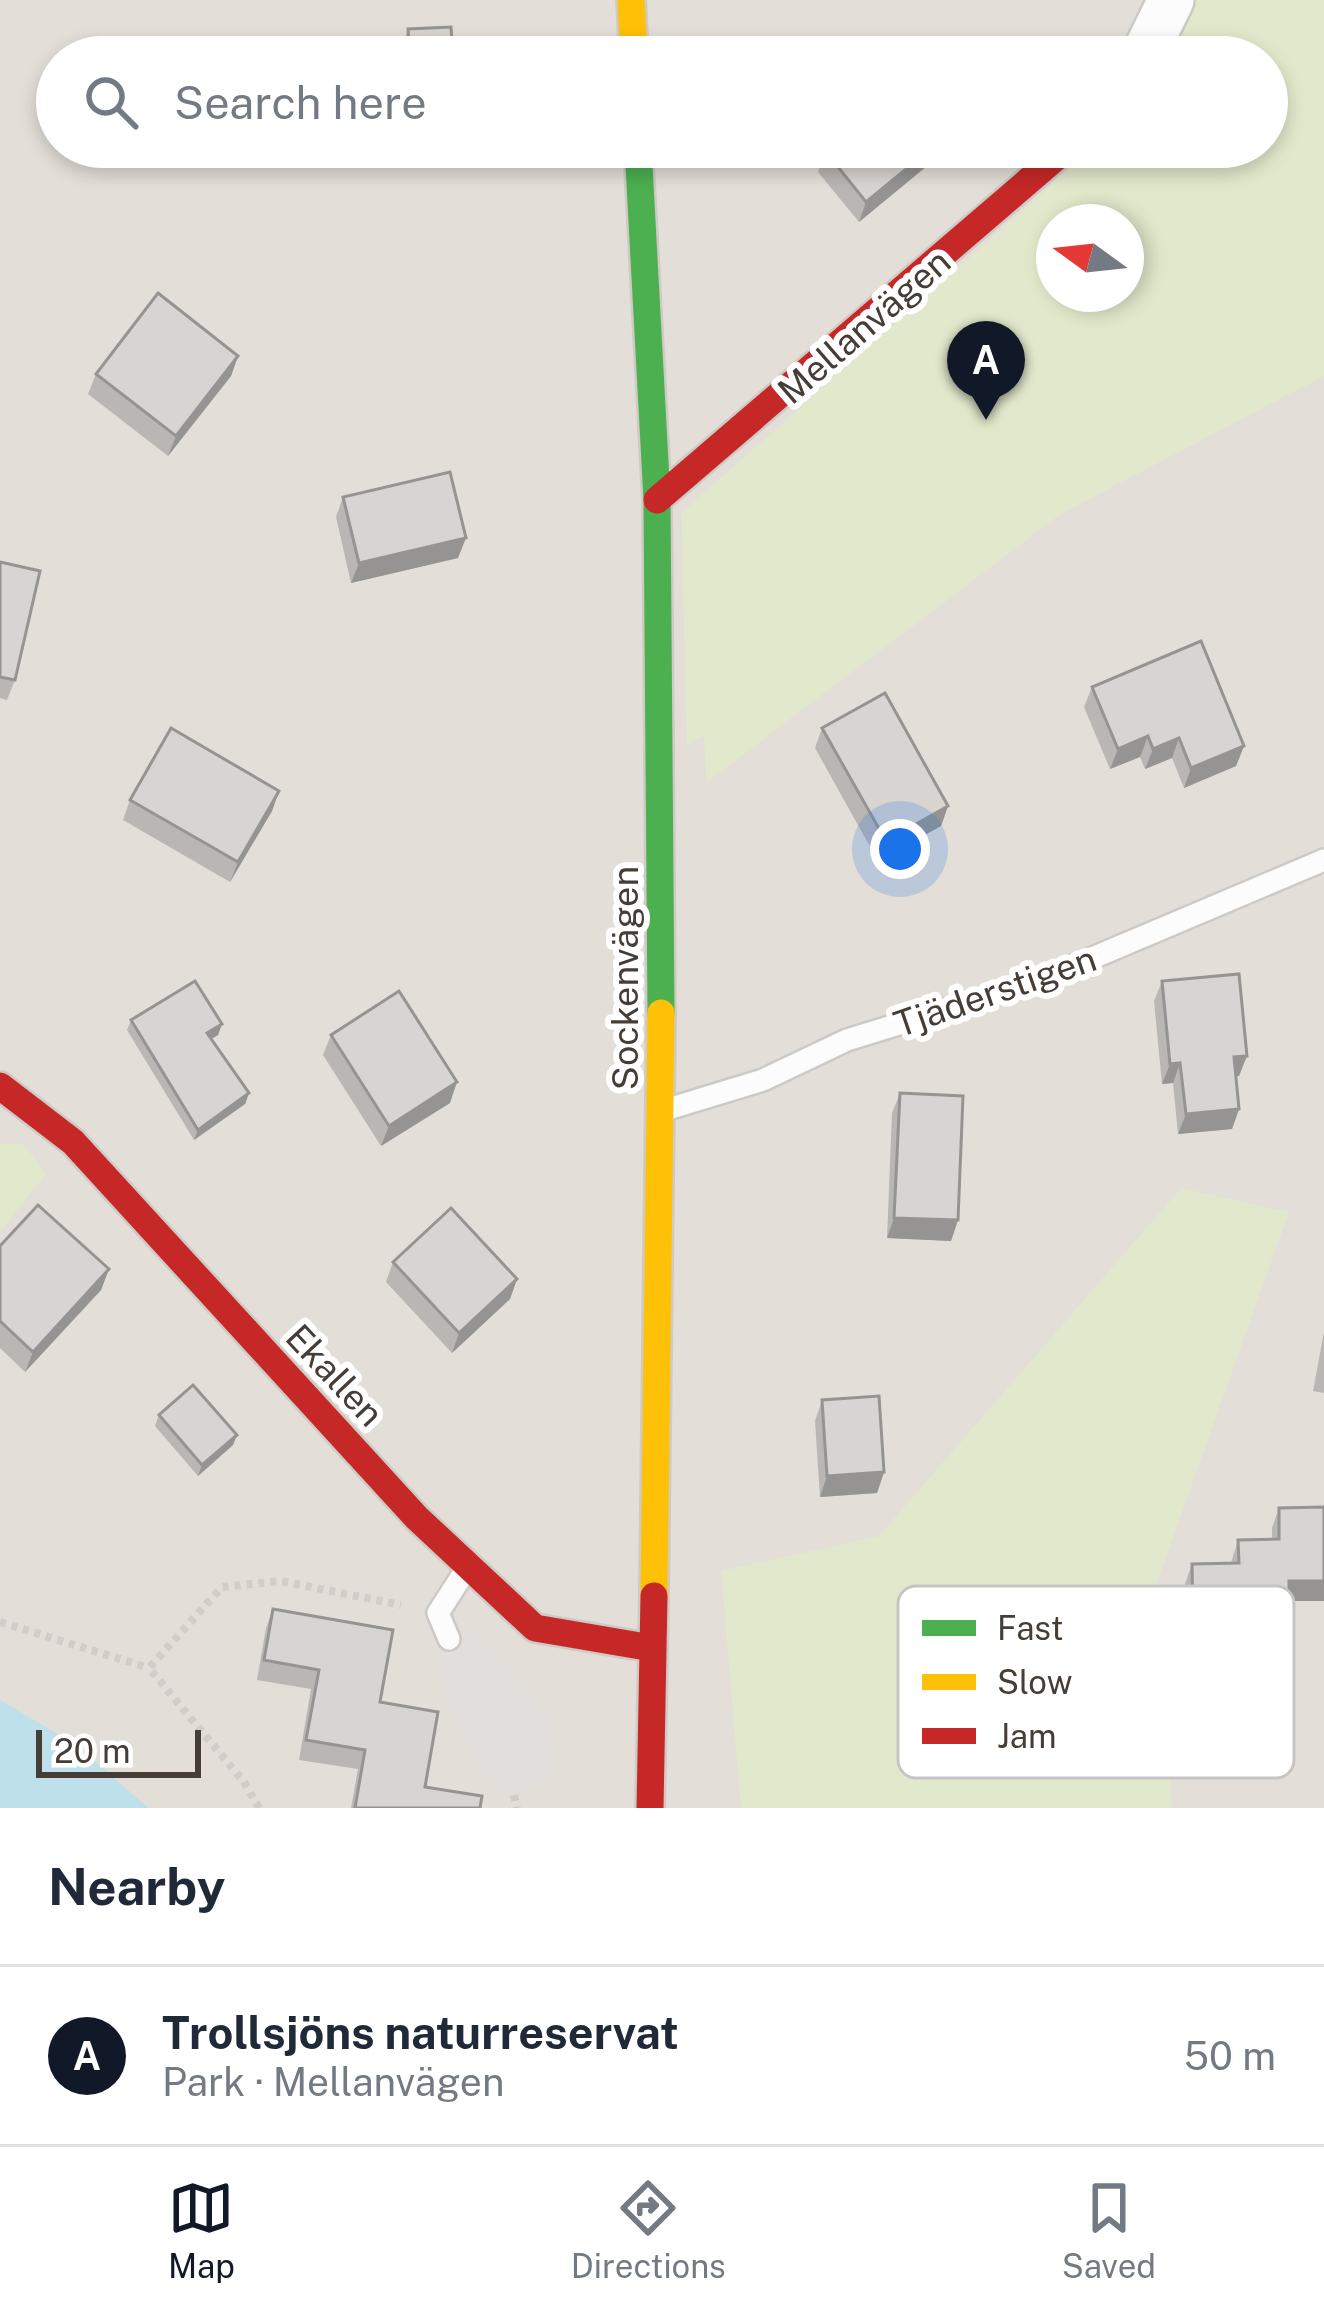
<!DOCTYPE html>
<html lang="en">
<head>
<meta charset="utf-8">
<style>
	body { margin:0; font-family:"Public Sans",sans-serif; background:#f6f6f7; color:#1f2937 }
	.compass { position:absolute; left:1036px; top:204px; width:108px; height:108px; border-radius:50%; background:#fff; box-shadow:0 6px 18px #0003; rotate:285deg }
	.scale { position:absolute; left:36px; bottom:30px; width:165px; box-sizing:border-box; padding-left:12px; border:6px solid #453d36; border-top:0; font-size:33px; line-height:42px; white-space:nowrap; color:#453d36; -webkit-text-stroke:9px #fff; paint-order:stroke }
	.you { position:absolute; left:900px; top:849px; width:42px; height:42px; margin:-30px; border:9px solid #fff; border-radius:50%; background:#1a73e8; box-shadow:0 0 0 18px #1a73e833 }
	.badge { display:grid; place-items:center; width:78px; height:78px; border-radius:50%; background:#111827; color:#fff; font-size:39px; font-weight:700 }
	.pin { position:absolute; translate:-50% -99px; filter:drop-shadow(0 3px 6px #0008) }
	.pin::after { content:''; position:absolute; top:63px; width:42px; height:36px; background:inherit; clip-path:polygon(0 0,100% 0,50% 100%) }
	.list { margin:0; padding:0; list-style:none }
	h2 { display:flex; justify-content:space-between; align-items:center; height:156px; margin:0; padding:0 48px; font-size:51px }
	h2 small { font-size:39px; font-weight:400; color:#747a83 }
	.list li { display:grid; grid-template-columns:78px 1fr auto; gap:36px; align-items:center; box-sizing:border-box; height:180px; padding:0 48px; border-top:3px solid #e0e1e3 }
	.list b { display:block; font-size:45px; white-space:nowrap }
	.list p { margin:0; font-size:39px; white-space:nowrap; color:#747a83 }
	.list em { font-size:39px; font-style:normal; color:#747a83 }
	.icon { flex:none; width:66px; height:66px; fill:none; stroke:currentColor; stroke-width:2; stroke-linecap:round; stroke-linejoin:round }
	.map { position:relative; flex:none; width:1324px; height:1808px; overflow:hidden }
	.search { position:absolute; background:#fff; box-shadow:0 6px 18px #0003; left:36px; right:36px; top:36px; height:132px; display:flex; align-items:center; gap:30px; box-sizing:border-box; padding:0 42px; border-radius:66px; color:#747a83; font-size:45px }
	.sheet { height:336px; background:#fff }
	nav { display:flex; justify-content:space-around; align-items:center; box-sizing:border-box; height:168px; border-top:3px solid #e0e1e3; background:#fff; font-size:33px; color:#747a83 }
	nav a { display:grid; justify-items:center; gap:6px }
	nav .on { color:#111827 }
	.map>svg:first-child { display:block }
	.residential { fill:#e3ded7; fill-rule:evenodd }
	.green { fill:#e1e8cb; fill-rule:evenodd }
	.parking { fill:#e1dedb }
	.water { fill:#bde0eb }
	.lines { fill:none; stroke-linecap:round; stroke-linejoin:round }
	.lane-casing { stroke:#ccc9c6; stroke-width:26 }
	.street-casing { stroke:#ccc9c6; stroke-width:50 }
	.fast-casing { stroke:#cfcac3; stroke-width:32 }
	.slow-casing { stroke:#cfcac3; stroke-width:32 }
	.jam-casing { stroke:#cfcac3; stroke-width:32 }
	.path { stroke:#d0cdcb; stroke-width:8; stroke-dasharray:6 6; stroke-linecap:butt }
	.lane { stroke:#fdfcfc; stroke-width:21 }
	.street { stroke:#fdfcfc; stroke-width:45 }
	.fast { stroke:#4caf50; stroke-width:27 }
	.slow { stroke:#ffc107; stroke-width:27 }
	.jam { stroke:#c62828; stroke-width:27 }
	.wall { fill:#b9b6b4 }
	.shaded-wall { fill:#969492 }
	.building { fill:#d7d4d1; stroke:#969492; stroke-width:3 }
	.labels { text-anchor:middle; dominant-baseline:central; stroke-width:12; stroke-linejoin:round; paint-order:stroke }
	.street-label { font-size:36px; fill:#453d36; stroke:#fff }
	.key { fill:#fff; stroke:#c7c5c3; stroke-width:3 }
	.key-label { font-size:33px; fill:#453d36 }
</style>
</head>
<body>
<div class="map">
<svg width="1324" height="1808" viewBox="0 0 1324 1808">
	<rect width="100%" height="100%" fill="#efedea"/>
	<path class="residential" d="M0,0H1324V1808H0ZM57,57H1267V147H57ZM1054,222H1126V294H1054Z"/>
	<g class="green">
		<path d="M1191,0H1324V376L1061,514L706,783L704,735L687,745L681,513L1094,147H1267V57H1170ZM1054,222H1126V294H1054Z"/>
		<path d="M0,1144H24L46,1174L0,1232Z"/>
		<path d="M1181,1188L1289,1212L1153,1594L1172,1808H741L721,1571L879,1536Z"/>
	</g>
	<path class="parking" d="M470,1626L550,1717L556,1778L514,1795L483,1776L441,1681L439,1645Z"/>
	<path class="water" d="M0,1700L79,1747L148,1808H0Z"/>
	<g class="lines">
		<g class="lane-casing">
			<g id="lane">
				<path d="M668,1109L763,1080L847,1040L1038,981L1324,860"/>
				<path d="M449,1639L438,1613L465,1571"/>
			</g>
		</g>
		<g class="street-casing">
			<path id="street" d="M1143,57L1171,0"/>
		</g>
		<g class="fast-casing">
			<path id="fast" d="M638,147L657,500L661,1013"/>
		</g>
		<g class="slow-casing">
			<g id="slow">
				<path d="M631,0L634,57"/>
				<path d="M654,1596L661,1013"/>
			</g>
		</g>
		<g class="jam-casing">
			<g id="jam">
				<path d="M657,500L1068,147"/>
				<path d="M0,1086L73,1142L417,1518L535,1628L652,1648"/>
				<path d="M650,1808L654,1596"/>
			</g>
		</g>
		<g class="path">
			<path d="M0,1622L149,1668"/>
			<path d="M514,1795L517,1808"/>
			<path d="M259,1808L244,1782L149,1668L222,1587L281,1581L401,1605"/>
		</g>
		<use href="#lane" class="lane"/>
		<use href="#street" class="street"/>
		<use href="#fast" class="fast"/>
		<use href="#slow" class="slow"/>
		<use href="#jam" class="jam"/>
	</g>
	<g class="wall">
		<path d="M408,29L453,57H401V49Z"/>
		<path d="M832,147H950L859,222L818,172L826,152Z"/>
		<path d="M238,356L231,376L168,456L88,394L96,374Z"/>
		<path d="M343,497L458,558L351,583L336,517Z"/>
		<path d="M0,562L15,680L7,700L0,698Z"/>
		<path d="M1092,687L1244,746L1236,766L1184,788L1172,758L1145,769L1140,757L1110,769L1084,707Z"/>
		<path d="M822,728L948,806L941,826L878,861L815,748Z"/>
		<path d="M279,791L272,811L230,882L123,820L130,800Z"/>
		<path d="M1162,981L1239,1076H1236L1239,1109L1232,1129L1178,1134L1173,1083L1162,1084L1154,1001Z"/>
		<path d="M131,1020L222,1024L218,1035L211,1039L249,1093L245,1104L194,1140L127,1030Z"/>
		<path d="M331,1035L450,1103L381,1146L323,1055Z"/>
		<path d="M900,1093L958,1220L951,1241L887,1238L892,1113Z"/>
		<path d="M0,1246L109,1269L101,1290L25,1372L0,1348Z"/>
		<path d="M393,1262L517,1279L510,1299L452,1353L386,1282Z"/>
		<path d="M1324,1332V1393L1313,1391Z"/>
		<path d="M822,1400L884,1472L877,1493L820,1497L815,1421Z"/>
		<path d="M159,1415L233,1445L198,1476L155,1426Z"/>
		<path d="M1324,1507V1601H1289L1282,1635L1186,1637L1185,1584L1192,1564L1231,1563L1238,1540L1272,1539V1528L1279,1508Z"/>
		<path d="M273,1609L380,1702L425,1787L480,1808H351L358,1769L299,1760L311,1689L257,1680L266,1628Z"/>
	</g>
	<g class="shaded-wall">
		<path d="M933,147H950L859,222L866,202Z"/>
		<path d="M238,356L231,376L168,456L176,436Z"/>
		<path d="M466,538L458,558L351,583L359,563Z"/>
		<path d="M1148,736L1140,757L1110,769L1118,749Z"/>
		<path d="M1179,738L1172,758L1145,769L1153,749Z"/>
		<path d="M1244,746L1236,766L1184,788L1191,768Z"/>
		<path d="M279,791L272,811L230,882L238,862Z"/>
		<path d="M948,806L941,826L878,861L886,841Z"/>
		<path d="M222,1024L218,1035L203,1044L207,1033Z"/>
		<path d="M1247,1056L1239,1076L1227,1077L1234,1057Z"/>
		<path d="M1180,1063L1173,1083L1162,1084L1170,1064Z"/>
		<path d="M457,1082L450,1103L381,1146L389,1126Z"/>
		<path d="M249,1093L245,1104L194,1140L198,1130Z"/>
		<path d="M1239,1109L1232,1129L1178,1134L1186,1114Z"/>
		<path d="M894,1218L958,1220L951,1241L887,1238Z"/>
		<path d="M109,1269L101,1290L25,1372L33,1352Z"/>
		<path d="M517,1279L510,1299L452,1353L459,1333Z"/>
		<path d="M237,1435L233,1445L198,1476L202,1465Z"/>
		<path d="M884,1472L877,1493L820,1497L827,1476Z"/>
		<path d="M1289,1581H1324V1601H1281Z"/>
		<path d="M1289,1615L1282,1635L1186,1637L1193,1617Z"/>
	</g>
	<g class="building">
		<path d="M451,27L453,57H410L408,29Z"/>
		<path d="M832,147H933L866,202L826,152Z"/>
		<path d="M158,293L238,356L176,436L96,374Z"/>
		<path d="M450,472L466,538L359,563L343,497Z"/>
		<path d="M0,562L40,571L15,680L0,677Z"/>
		<path d="M1201,641L1244,746L1191,768L1179,738L1153,749L1148,736L1118,749L1092,687Z"/>
		<path d="M885,693L948,806L886,841L822,728Z"/>
		<path d="M171,728L279,791L238,862L130,800Z"/>
		<path d="M1239,974L1247,1056L1234,1057L1239,1109L1186,1114L1180,1063L1170,1064L1162,981Z"/>
		<path d="M195,981L222,1024L207,1033L249,1093L198,1130L131,1020Z"/>
		<path d="M399,991L457,1082L389,1126L331,1035Z"/>
		<path d="M900,1093L963,1096L958,1220L894,1218Z"/>
		<path d="M38,1205L109,1269L33,1352L0,1321V1246Z"/>
		<path d="M451,1208L517,1279L459,1333L393,1262Z"/>
		<path d="M193,1385L237,1435L202,1465L159,1415Z"/>
		<path d="M879,1396L884,1472L827,1476L822,1400Z"/>
		<path d="M1324,1507V1581H1289V1615L1193,1617L1192,1564L1239,1563L1238,1540L1279,1539V1508Z"/>
		<path d="M273,1609L393,1630L380,1702L438,1712L425,1787L482,1796L480,1808H355L365,1750L306,1740L319,1670L264,1660Z"/>
	</g>
	<g class="labels">
		<g class="street-label">
			<text transform="translate(864 326) rotate(-41)">Mellanvägen</text>
			<text transform="translate(625 978) rotate(-90)">Sockenvägen</text>
			<text transform="translate(995 991) rotate(-19)">Tjäderstigen</text>
			<text transform="translate(335 1375) rotate(47)">Ekallen</text>
		</g>
	</g>
	<rect x="898" y="1586" width="396" height="192" rx="18" class="key"/>
	<rect x="922" y="1620" width="54" height="16" fill="#4caf50"/>
	<rect x="922" y="1674" width="54" height="16" fill="#ffc107"/>
	<rect x="922" y="1728" width="54" height="16" fill="#c62828"/>
	<g class="key-label">
		<text x="997" y="1640">Fast</text>
		<text x="997" y="1694">Slow</text>
		<text x="997" y="1748">Jam</text>
	</g>
</svg>
<svg class="compass" viewBox="-18 -18 36 36"><path d="M0-13l5 13h-10z" fill="#e53935"/><path d="M0 13l5-13h-10z" fill="#747a83"/></svg>
<div class="scale">20 m</div>
<div class="you"></div>
<div class="pin badge" style="left:986px;top:420px">A</div>
<div class="search"><svg class="icon" aria-label="search" viewBox="0 0 24 24"><circle cx="10" cy="10" r="6"/><path d="M15 15l6 6"/></svg>Search here</div>
</div>
<section class="sheet">
<h2>Nearby<small></small></h2>
<ul class="list">
<li><span class="badge">A</span><div><b>Trollsjöns naturreservat</b><p>Park · Mellanvägen</p></div><em>50 m</em></li>
</ul>
</section>
<nav>
<a class="on"><svg class="icon" aria-label="map" viewBox="0 0 24 24"><path d="M3 6l6-2 6 2 6-2v14l-6 2-6-2-6 2zM9 4v14M15 6v14"/></svg>Map</a>
<a><svg class="icon" aria-label="directions" viewBox="0 0 24 24"><path d="M12 3l9 9-9 9-9-9zM9 14v-3h6M13 9l2 2-2 2"/></svg>Directions</a>
<a><svg class="icon" aria-label="saved" viewBox="0 0 24 24"><path d="M7 4h10v16l-5-4-5 4z"/></svg>Saved</a>
</nav>
</body>
</html>
